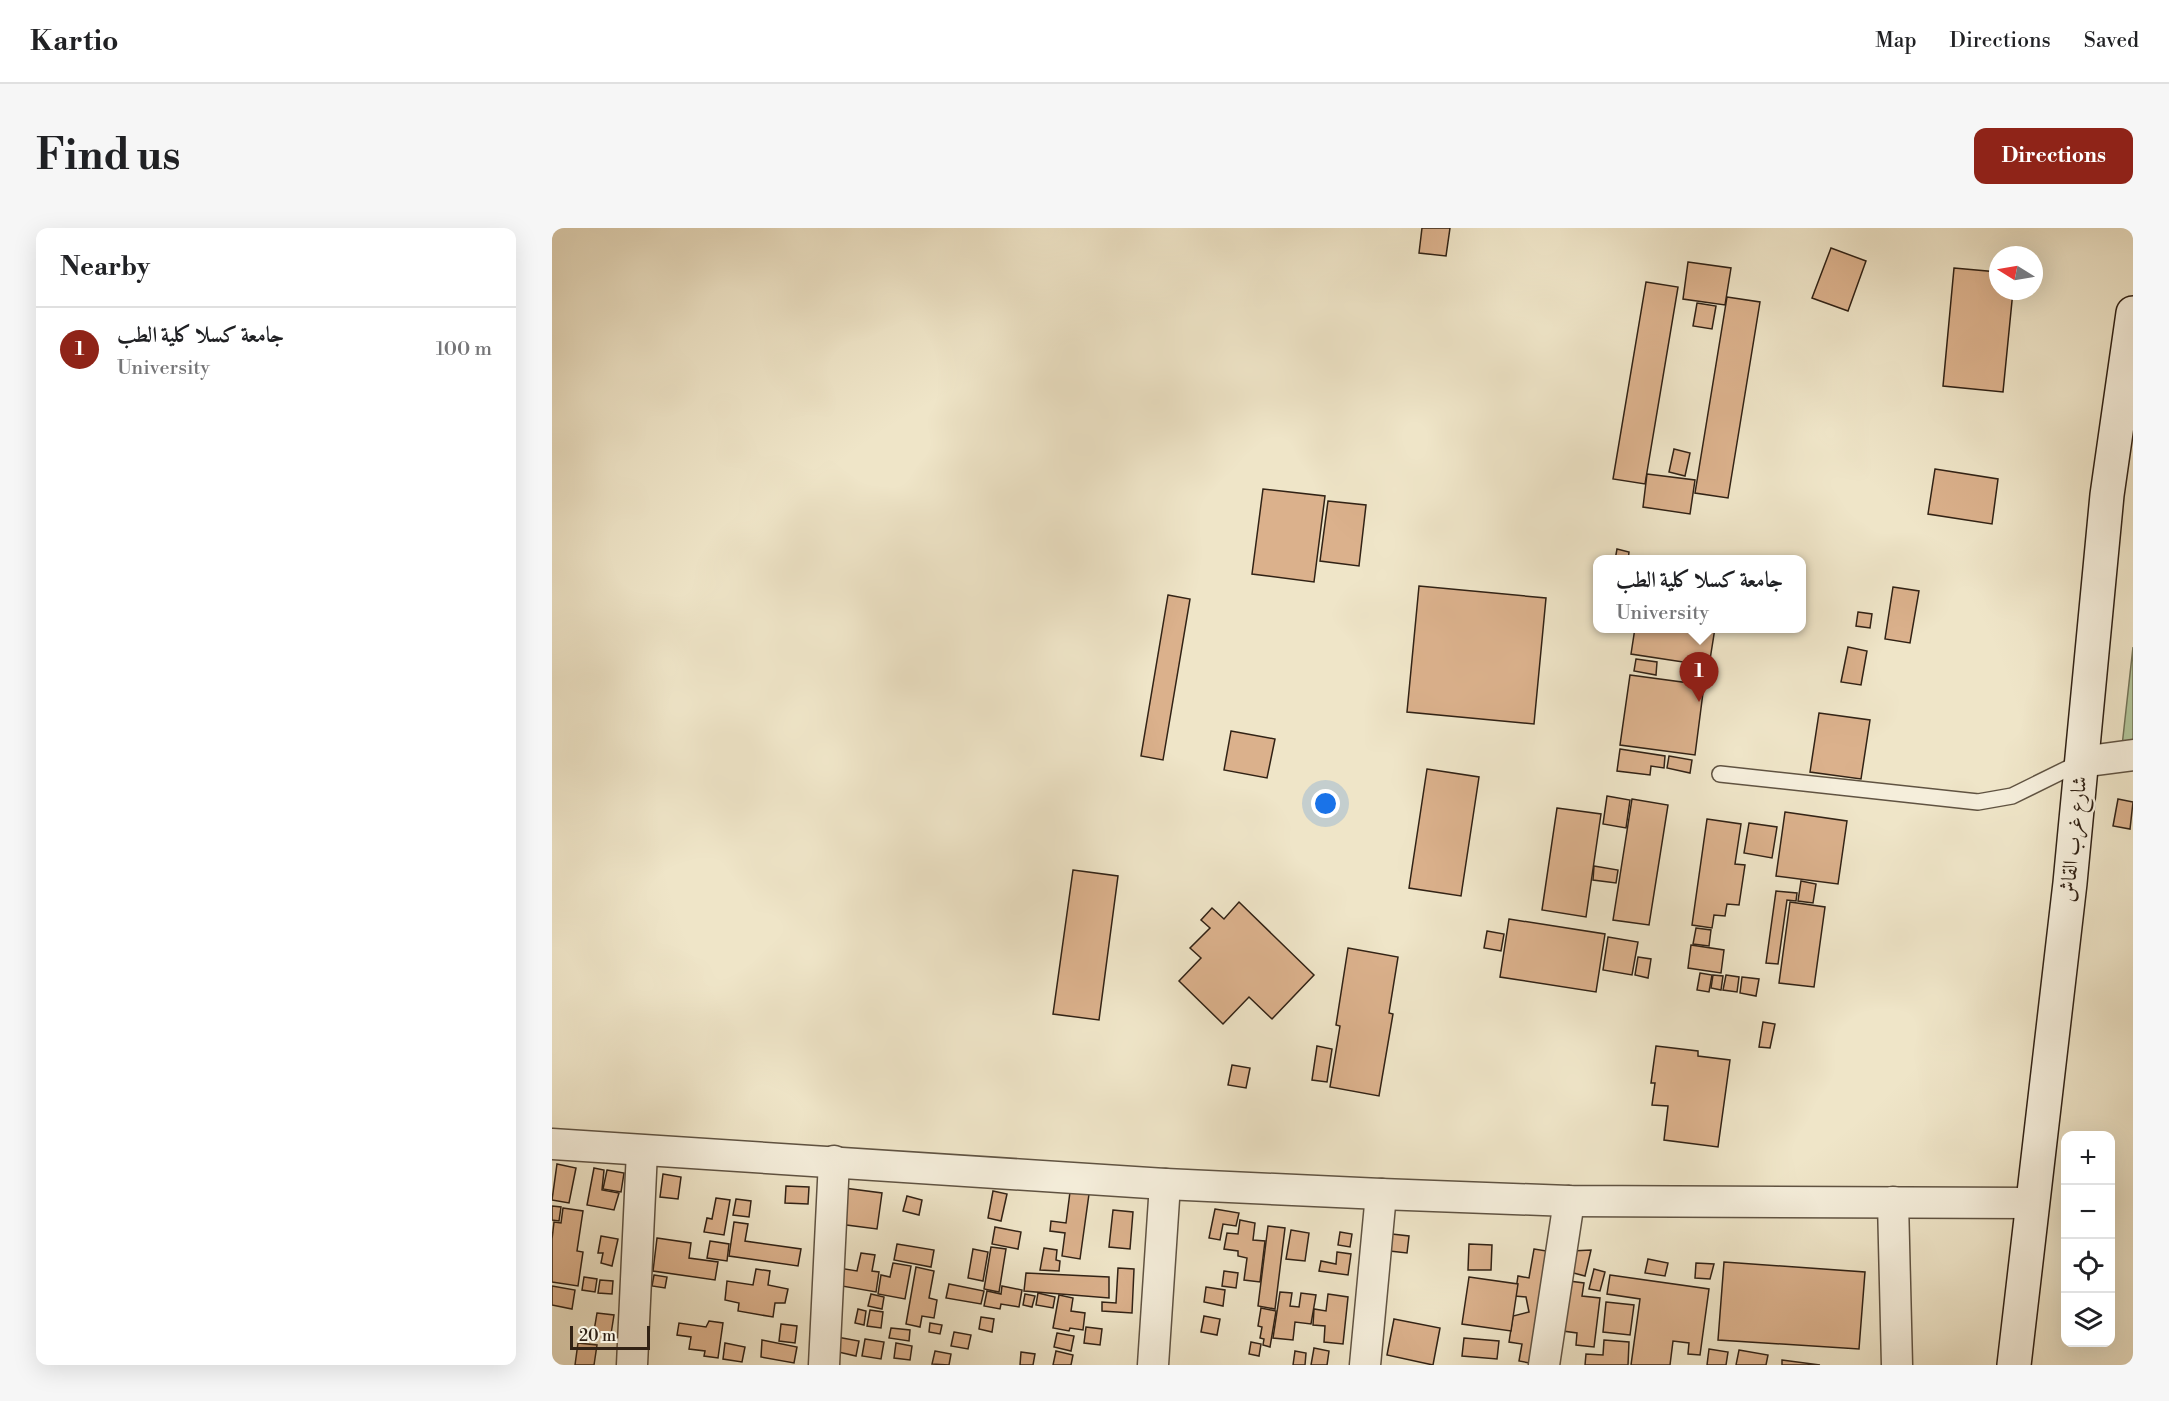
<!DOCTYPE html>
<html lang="en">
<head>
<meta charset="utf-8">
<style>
	body { margin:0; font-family:"Libre Bodoni",Amiri,serif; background:#f6f6f6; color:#202124 }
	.controls { position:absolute; right:18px; bottom:18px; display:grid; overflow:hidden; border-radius:12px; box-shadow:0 6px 24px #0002 }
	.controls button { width:54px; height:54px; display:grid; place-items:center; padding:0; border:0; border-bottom:2px solid #e0e0e0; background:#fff; color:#202124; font:30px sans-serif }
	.compass { position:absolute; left:1437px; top:18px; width:54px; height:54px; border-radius:50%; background:#fff; box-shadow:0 6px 24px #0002; rotate:281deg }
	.scale { position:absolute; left:18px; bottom:15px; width:80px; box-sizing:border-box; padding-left:6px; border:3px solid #312215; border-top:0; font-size:16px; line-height:21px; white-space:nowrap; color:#312215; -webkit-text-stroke:4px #f5eedb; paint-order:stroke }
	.you { position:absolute; left:774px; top:576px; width:21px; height:21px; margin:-15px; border:4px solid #fff; border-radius:50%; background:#1a73e8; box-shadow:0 0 0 9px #1a73e833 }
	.badge { display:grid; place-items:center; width:39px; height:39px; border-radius:50%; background:#8f2418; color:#fff; font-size:20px; font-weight:700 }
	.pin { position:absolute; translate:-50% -50px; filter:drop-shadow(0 2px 3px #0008) }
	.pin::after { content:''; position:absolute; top:32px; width:21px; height:18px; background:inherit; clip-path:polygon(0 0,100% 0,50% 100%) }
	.popup { position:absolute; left:1041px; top:327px; width:213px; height:78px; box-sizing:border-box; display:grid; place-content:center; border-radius:12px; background:#fff; filter:drop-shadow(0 2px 4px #0005); font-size:20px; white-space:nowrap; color:#757577 }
	.popup b { font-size:22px; color:#202124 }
	.popup::after { content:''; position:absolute; left:50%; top:100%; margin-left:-12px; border:12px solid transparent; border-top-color:#fff }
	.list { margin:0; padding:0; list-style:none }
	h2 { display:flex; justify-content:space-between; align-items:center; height:78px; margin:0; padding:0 24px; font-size:26px }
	h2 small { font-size:20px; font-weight:400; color:#757577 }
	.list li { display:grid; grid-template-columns:39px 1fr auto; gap:18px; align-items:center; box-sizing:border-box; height:84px; padding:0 24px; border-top:2px solid #e0e0e0 }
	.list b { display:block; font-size:22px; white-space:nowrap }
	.list p { margin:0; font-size:20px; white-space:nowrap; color:#757577 }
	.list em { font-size:20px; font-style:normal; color:#757577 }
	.icon { flex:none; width:33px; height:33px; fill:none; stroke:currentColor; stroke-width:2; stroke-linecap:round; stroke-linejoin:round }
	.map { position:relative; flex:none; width:1581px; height:1137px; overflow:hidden; border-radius:12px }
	header { display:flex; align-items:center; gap:36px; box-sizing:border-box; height:84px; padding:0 30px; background:#fff; border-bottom:2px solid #e0e0e0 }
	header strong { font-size:28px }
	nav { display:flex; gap:33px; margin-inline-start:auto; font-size:21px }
	.intro { display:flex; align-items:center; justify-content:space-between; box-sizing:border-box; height:144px; padding:0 36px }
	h1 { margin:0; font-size:42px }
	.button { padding:15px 27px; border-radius:12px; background:#8f2418; color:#fff; font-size:21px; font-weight:700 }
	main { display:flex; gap:36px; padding:0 36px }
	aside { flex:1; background:#fff; border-radius:12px; box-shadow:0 6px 24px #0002 }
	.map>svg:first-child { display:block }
	.green { fill:#b2c69b; stroke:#727458; stroke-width:1.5 }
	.building { fill:#dbb18c; stroke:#312215; stroke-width:1.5 }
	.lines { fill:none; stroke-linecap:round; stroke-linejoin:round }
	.service-casing { stroke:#605342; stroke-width:18 }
	.minor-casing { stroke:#605342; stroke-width:33 }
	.secondary-casing { stroke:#312215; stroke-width:36 }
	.service { stroke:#f5eedb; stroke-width:15 }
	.minor { stroke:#f5eedb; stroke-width:30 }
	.secondary { stroke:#f5eedb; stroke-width:33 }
	.labels { text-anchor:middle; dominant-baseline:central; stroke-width:5; stroke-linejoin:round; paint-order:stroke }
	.street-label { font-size:21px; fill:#312215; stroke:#f5eedb }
</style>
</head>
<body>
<header>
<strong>Kartio</strong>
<nav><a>Map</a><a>Directions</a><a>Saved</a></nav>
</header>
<div class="intro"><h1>Find us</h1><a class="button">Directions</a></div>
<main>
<aside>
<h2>Nearby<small></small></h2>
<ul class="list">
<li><span class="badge">1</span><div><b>جامعة كسلا كلية الطب</b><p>University</p></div><em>100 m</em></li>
</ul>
</aside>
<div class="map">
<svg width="1581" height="1137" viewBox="0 0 1581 1137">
	<rect width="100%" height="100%" fill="#efe5c8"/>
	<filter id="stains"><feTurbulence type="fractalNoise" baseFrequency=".00333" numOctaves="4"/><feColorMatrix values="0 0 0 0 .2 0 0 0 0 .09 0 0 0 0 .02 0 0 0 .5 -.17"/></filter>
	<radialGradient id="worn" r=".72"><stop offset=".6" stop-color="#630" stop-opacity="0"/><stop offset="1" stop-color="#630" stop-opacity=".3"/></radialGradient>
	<path class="green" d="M1581,419V525L1569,527Z"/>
	<g class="building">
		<path d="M870,0H898L894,28L867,25Z"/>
		<path d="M1279,20L1314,33L1296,83L1260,70Z"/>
		<path d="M1136,34L1179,40L1173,77L1131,71Z"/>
		<path d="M1402,40L1446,44V63H1461L1451,164L1391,158Z"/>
		<path d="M1094,54L1126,59L1093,256L1061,251Z"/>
		<path d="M1175,69L1208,74L1176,270L1143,265Z"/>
		<path d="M1145,75L1164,78L1160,101L1141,98Z"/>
		<path d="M1122,221L1138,225L1133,248L1117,244Z"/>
		<path d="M1383,241L1446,251L1440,296L1376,286Z"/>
		<path d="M1095,246L1143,252L1138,286L1091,279Z"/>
		<path d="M711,261L773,268L762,354L700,346Z"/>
		<path d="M776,273L814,277L807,338L768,333Z"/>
		<path d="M1065,321L1077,324L1076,332H1063Z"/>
		<path d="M867,358L994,370L982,496L855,484Z"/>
		<path d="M1341,359L1367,363L1358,415L1333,411Z"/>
		<path d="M616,367L638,371L611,532L589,528Z"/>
		<path d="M1306,384L1320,386L1318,400L1304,398Z"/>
		<path d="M1083,400H1163L1157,438L1079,426Z"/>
		<path d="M1296,419L1315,423L1309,457L1289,454Z"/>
		<path d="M1084,431L1105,434L1104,447L1082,443Z"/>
		<path d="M1078,447L1152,457L1143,527L1068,517Z"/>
		<path d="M1267,485L1318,492L1309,551L1258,544Z"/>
		<path d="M679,503L723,511L715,550L672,542Z"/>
		<path d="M1068,521L1113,528L1112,540L1099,538L1098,547L1065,543Z"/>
		<path d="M1117,528L1140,532L1138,545L1115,540Z"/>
		<path d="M875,541L927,549L909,668L857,660Z"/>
		<path d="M1055,568L1078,572L1074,600L1051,596Z"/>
		<path d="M1080,571L1116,577L1097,697L1061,692Z"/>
		<path d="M1566,571L1581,574L1578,601L1561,598Z"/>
		<path d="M1005,580L1049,586L1034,689L990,682Z"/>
		<path d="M1233,584L1295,593L1286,656L1224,648Z"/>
		<path d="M1155,591L1189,596L1183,636L1193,637L1187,677L1175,676L1173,688L1162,687L1160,700L1140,697Z"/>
		<path d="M1197,595L1225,599L1220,630L1192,625Z"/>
		<path d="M1042,638L1066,642L1064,655L1041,652Z"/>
		<path d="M521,642L566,648L547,792L501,786Z"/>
		<path d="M1249,653L1264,656L1261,675L1246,673Z"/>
		<path d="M1224,663L1245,665L1244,673L1235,672L1226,736L1214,735Z"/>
		<path d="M687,674L762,747L720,791L697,769L671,796L627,753L649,730L638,720L658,700L649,692L660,680L672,691Z"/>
		<path d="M1238,674L1273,679L1262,759L1227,755Z"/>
		<path d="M957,691L1053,706L1044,764L948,749Z"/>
		<path d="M1144,700L1159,702L1157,718L1141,716Z"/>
		<path d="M935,703L952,706L949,723L932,720Z"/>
		<path d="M1056,709L1086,714L1080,747L1051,742Z"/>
		<path d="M1139,717L1172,722L1169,745L1136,740Z"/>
		<path d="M796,720L846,729L837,785L841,786L827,868L778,859L788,798L784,797Z"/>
		<path d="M1086,729L1099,731L1096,750L1083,747Z"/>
		<path d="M1148,745L1160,747L1157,764L1145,762Z"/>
		<path d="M1161,747L1171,748L1169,762L1159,760Z"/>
		<path d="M1174,747L1187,749L1185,764L1171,762Z"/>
		<path d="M1190,749L1207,751L1204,768L1188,765Z"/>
		<path d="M1211,794L1223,796L1218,820L1207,819Z"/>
		<path d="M765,818L780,821L775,854L760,852Z"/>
		<path d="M1104,818L1146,823V828L1178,832L1166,919L1112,912L1116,878L1100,877L1103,855H1099Z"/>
		<path d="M680,837L698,840L694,860L676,857Z"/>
		<path d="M5,936L24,940L17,975L0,972Z"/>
		<path d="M42,940L52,942L50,962L67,965L62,982L35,977Z"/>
		<path d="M55,942L72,945L69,964L51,961Z"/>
		<path d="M111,946L129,949L126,971L108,969Z"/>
		<path d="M234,958L257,959L256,976L233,975Z"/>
		<path d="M292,960L330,965L325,1001L287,996Z"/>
		<path d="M441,963L455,966L449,993L436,990Z"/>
		<path d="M518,964L537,966L528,1031L510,1028L513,1005L498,1003L499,993L514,995Z"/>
		<path d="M355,968L370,972L367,987L351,983Z"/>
		<path d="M164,970L178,972L172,1007L152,1004L155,990L160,991Z"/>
		<path d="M184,971L199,973L197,989L181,987Z"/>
		<path d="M0,978L9,979L7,993L0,992Z"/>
		<path d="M11,980L31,983L25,1023L31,1024L26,1058L0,1054V1011L2,994L9,995Z"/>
		<path d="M663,981L687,985L684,998L671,996L668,1012L657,1010Z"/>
		<path d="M561,982L581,984L578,1021L557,1019Z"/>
		<path d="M688,992L703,995L701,1012L713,1013L708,1054L692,1052L695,1030L686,1028V1023L672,1021L675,1005L686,1006Z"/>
		<path d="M182,994L196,996L193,1013L249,1021L246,1038L177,1028Z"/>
		<path d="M716,998L733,1000L723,1081L706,1078Z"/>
		<path d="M443,999L469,1004L466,1021L440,1016Z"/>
		<path d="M739,1002L757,1005L753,1033L734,1031Z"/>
		<path d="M788,1004L800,1006L798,1019L786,1017Z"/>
		<path d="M831,1005L857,1008L855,1025L829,1022Z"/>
		<path d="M49,1008L66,1011L60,1038L49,1035L51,1025H46Z"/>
		<path d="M105,1010L139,1015L137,1030L166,1034L163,1052L101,1043Z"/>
		<path d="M158,1013L177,1016L175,1033L155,1030Z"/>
		<path d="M345,1016L382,1022L379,1039L342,1032Z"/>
		<path d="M917,1016L940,1017L939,1042H916Z"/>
		<path d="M439,1019L454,1021L447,1064L432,1061Z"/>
		<path d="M492,1020L505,1022L504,1032L508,1033L507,1043L488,1042Z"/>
		<path d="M421,1021L436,1024L431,1053L416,1050Z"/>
		<path d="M982,1021L1001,1024L983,1136L967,1133L970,1116L957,1114L961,1088L977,1084L974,1069L963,1068L966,1048L977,1050Z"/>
		<path d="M1039,1022L1033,1048L1014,1043L1019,1023Z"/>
		<path d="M785,1024L799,1026L796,1047L767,1043L769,1033L784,1036Z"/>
		<path d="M309,1025L323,1027L320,1043L327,1044L324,1064L284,1057L287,1040L305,1043Z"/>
		<path d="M1096,1031L1116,1035L1113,1048L1093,1045Z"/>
		<path d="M1172,1034L1313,1044L1307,1121L1166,1112Z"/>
		<path d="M341,1035L359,1038L353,1071L326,1066L329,1047L338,1049Z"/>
		<path d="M1144,1035L1162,1036L1158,1051L1143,1050Z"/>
		<path d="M364,1039L382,1043L377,1070L385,1072L382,1090L370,1088L368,1099L354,1096Z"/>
		<path d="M566,1040L582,1041L580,1085L550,1083V1074L564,1075Z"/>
		<path d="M204,1041L218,1043L216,1057L236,1061L233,1075H223L221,1089L186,1083L187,1075L173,1072L175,1053L201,1057Z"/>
		<path d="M1042,1041L1053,1044L1048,1063L1037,1061Z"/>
		<path d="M672,1043L686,1045L684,1060L670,1058Z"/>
		<path d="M474,1045L557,1049V1070L472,1063Z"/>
		<path d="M102,1047L115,1049L113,1060L100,1058Z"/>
		<path d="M1058,1047L1157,1061L1148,1127L1136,1126L1137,1115L1121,1113L1118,1137H1079L1088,1071L1055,1066Z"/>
		<path d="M32,1049L45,1051L43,1064L30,1062Z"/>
		<path d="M917,1049L966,1056L959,1103L910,1096Z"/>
		<path d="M48,1052L61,1053L60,1066L46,1065Z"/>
		<path d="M1017,1053L1032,1055L1030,1068L1048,1070L1042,1119L1024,1117L1025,1105L1011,1103Z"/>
		<path d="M397,1056L432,1063L429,1076L394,1070Z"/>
		<path d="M0,1058L23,1062L20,1081L0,1077Z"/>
		<path d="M450,1058L470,1062L467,1079L449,1076L448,1081L432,1078L435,1063L449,1066Z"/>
		<path d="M654,1059L673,1062L671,1078L652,1074Z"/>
		<path d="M728,1064L740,1065L738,1078L747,1079L749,1065L764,1067L759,1096L743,1094L741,1112L721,1110Z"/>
		<path d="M486,1065L503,1069L501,1080L484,1077Z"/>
		<path d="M319,1066L332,1069L330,1081L316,1078Z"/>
		<path d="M473,1066L483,1068L480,1079L471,1077Z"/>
		<path d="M776,1066L796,1069L791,1116L772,1114L773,1098L761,1097L762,1081L774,1083Z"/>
		<path d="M507,1067L521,1070L519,1083L533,1085L531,1102L518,1100L517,1103L501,1100Z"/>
		<path d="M1054,1074L1082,1077L1078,1107L1051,1104Z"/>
		<path d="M709,1080L724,1083L718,1119L711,1117L712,1111L708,1110L710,1099L706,1098Z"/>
		<path d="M306,1081L314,1083L312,1097L303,1095Z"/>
		<path d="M318,1082L331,1084L329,1100L315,1098Z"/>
		<path d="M45,1085L62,1087L59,1106L42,1103Z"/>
		<path d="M652,1088L668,1091L665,1107L649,1104Z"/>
		<path d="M429,1089L442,1091L440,1104L427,1101Z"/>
		<path d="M842,1091L888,1100L881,1137L835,1127Z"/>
		<path d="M157,1093L171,1095L166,1130L152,1128L153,1123L137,1121L139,1109L125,1107L127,1095L154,1099Z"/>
		<path d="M378,1095L390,1097L388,1106L377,1104Z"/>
		<path d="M229,1096L245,1098L243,1115L227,1113Z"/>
		<path d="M534,1099L550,1101L548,1117L532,1115Z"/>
		<path d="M339,1100L358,1102L357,1113L337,1110Z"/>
		<path d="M402,1104L419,1107L416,1121L399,1118Z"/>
		<path d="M505,1105L522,1108L519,1123L502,1119Z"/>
		<path d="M285,1109L307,1113L304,1128L282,1123Z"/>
		<path d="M912,1110L947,1113L945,1131L910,1128Z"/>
		<path d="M313,1111L332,1114L329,1131L310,1128Z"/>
		<path d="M210,1112L245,1119L242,1135L209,1129Z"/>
		<path d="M1052,1112L1077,1114L1076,1137H1033L1034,1126L1051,1127Z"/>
		<path d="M699,1114L709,1116L707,1128L697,1126Z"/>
		<path d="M26,1115L45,1117L42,1137H23Z"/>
		<path d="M173,1115L193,1119L190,1134L171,1131Z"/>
		<path d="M344,1115L360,1118L358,1132L342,1130Z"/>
		<path d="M762,1120L777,1123L775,1137H759Z"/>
		<path d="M1157,1121L1176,1124L1174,1137H1155Z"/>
		<path d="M1187,1122L1216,1127L1214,1137H1184Z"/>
		<path d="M383,1123L399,1126L397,1137L380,1136Z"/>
		<path d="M504,1123L521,1127L519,1137H501Z"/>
		<path d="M743,1123L754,1125L753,1137H741Z"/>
		<path d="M469,1124L483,1126L481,1137H468Z"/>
		<path d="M1230,1132L1268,1137H1230Z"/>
	</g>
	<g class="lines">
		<g class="service-casing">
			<path id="service" d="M1168,546L1426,574L1460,568L1529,534"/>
		</g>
		<g class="minor-casing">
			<g id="minor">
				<path d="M1529,534L1581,527"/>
				<path d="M0,916L613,956L829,966L1017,973L1480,975"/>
				<path d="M1341,974L1345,1137"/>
				<path d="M80,1137L90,923"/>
				<path d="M272,1137L282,933"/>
				<path d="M601,1137L613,956"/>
				<path d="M813,1137L829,966"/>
				<path d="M992,1137L1017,973"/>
			</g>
		</g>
		<g class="secondary-casing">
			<path id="secondary" d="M1462,1137L1518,655L1555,267L1581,85"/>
		</g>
		<use href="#service" class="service"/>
		<use href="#minor" class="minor"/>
		<use href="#secondary" class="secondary"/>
	</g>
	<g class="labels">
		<g class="street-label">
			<text transform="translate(1522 611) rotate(-84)">شارع غرب القاش</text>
		</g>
	</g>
	<rect width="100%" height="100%" filter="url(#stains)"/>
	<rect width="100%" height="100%" fill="url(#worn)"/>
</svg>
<div class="controls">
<button>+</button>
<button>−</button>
<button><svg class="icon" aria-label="locate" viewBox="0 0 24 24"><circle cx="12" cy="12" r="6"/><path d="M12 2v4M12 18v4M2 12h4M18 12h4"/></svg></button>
<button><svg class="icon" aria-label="layers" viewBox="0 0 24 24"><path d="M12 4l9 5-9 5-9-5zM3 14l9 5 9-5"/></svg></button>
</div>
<svg class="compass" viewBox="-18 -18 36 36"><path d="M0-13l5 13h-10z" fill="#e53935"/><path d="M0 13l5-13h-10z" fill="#757577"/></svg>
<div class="scale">20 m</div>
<div class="you"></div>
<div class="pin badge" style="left:1147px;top:474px">1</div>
<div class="popup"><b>جامعة كسلا كلية الطب</b>University</div>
</div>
</main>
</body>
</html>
